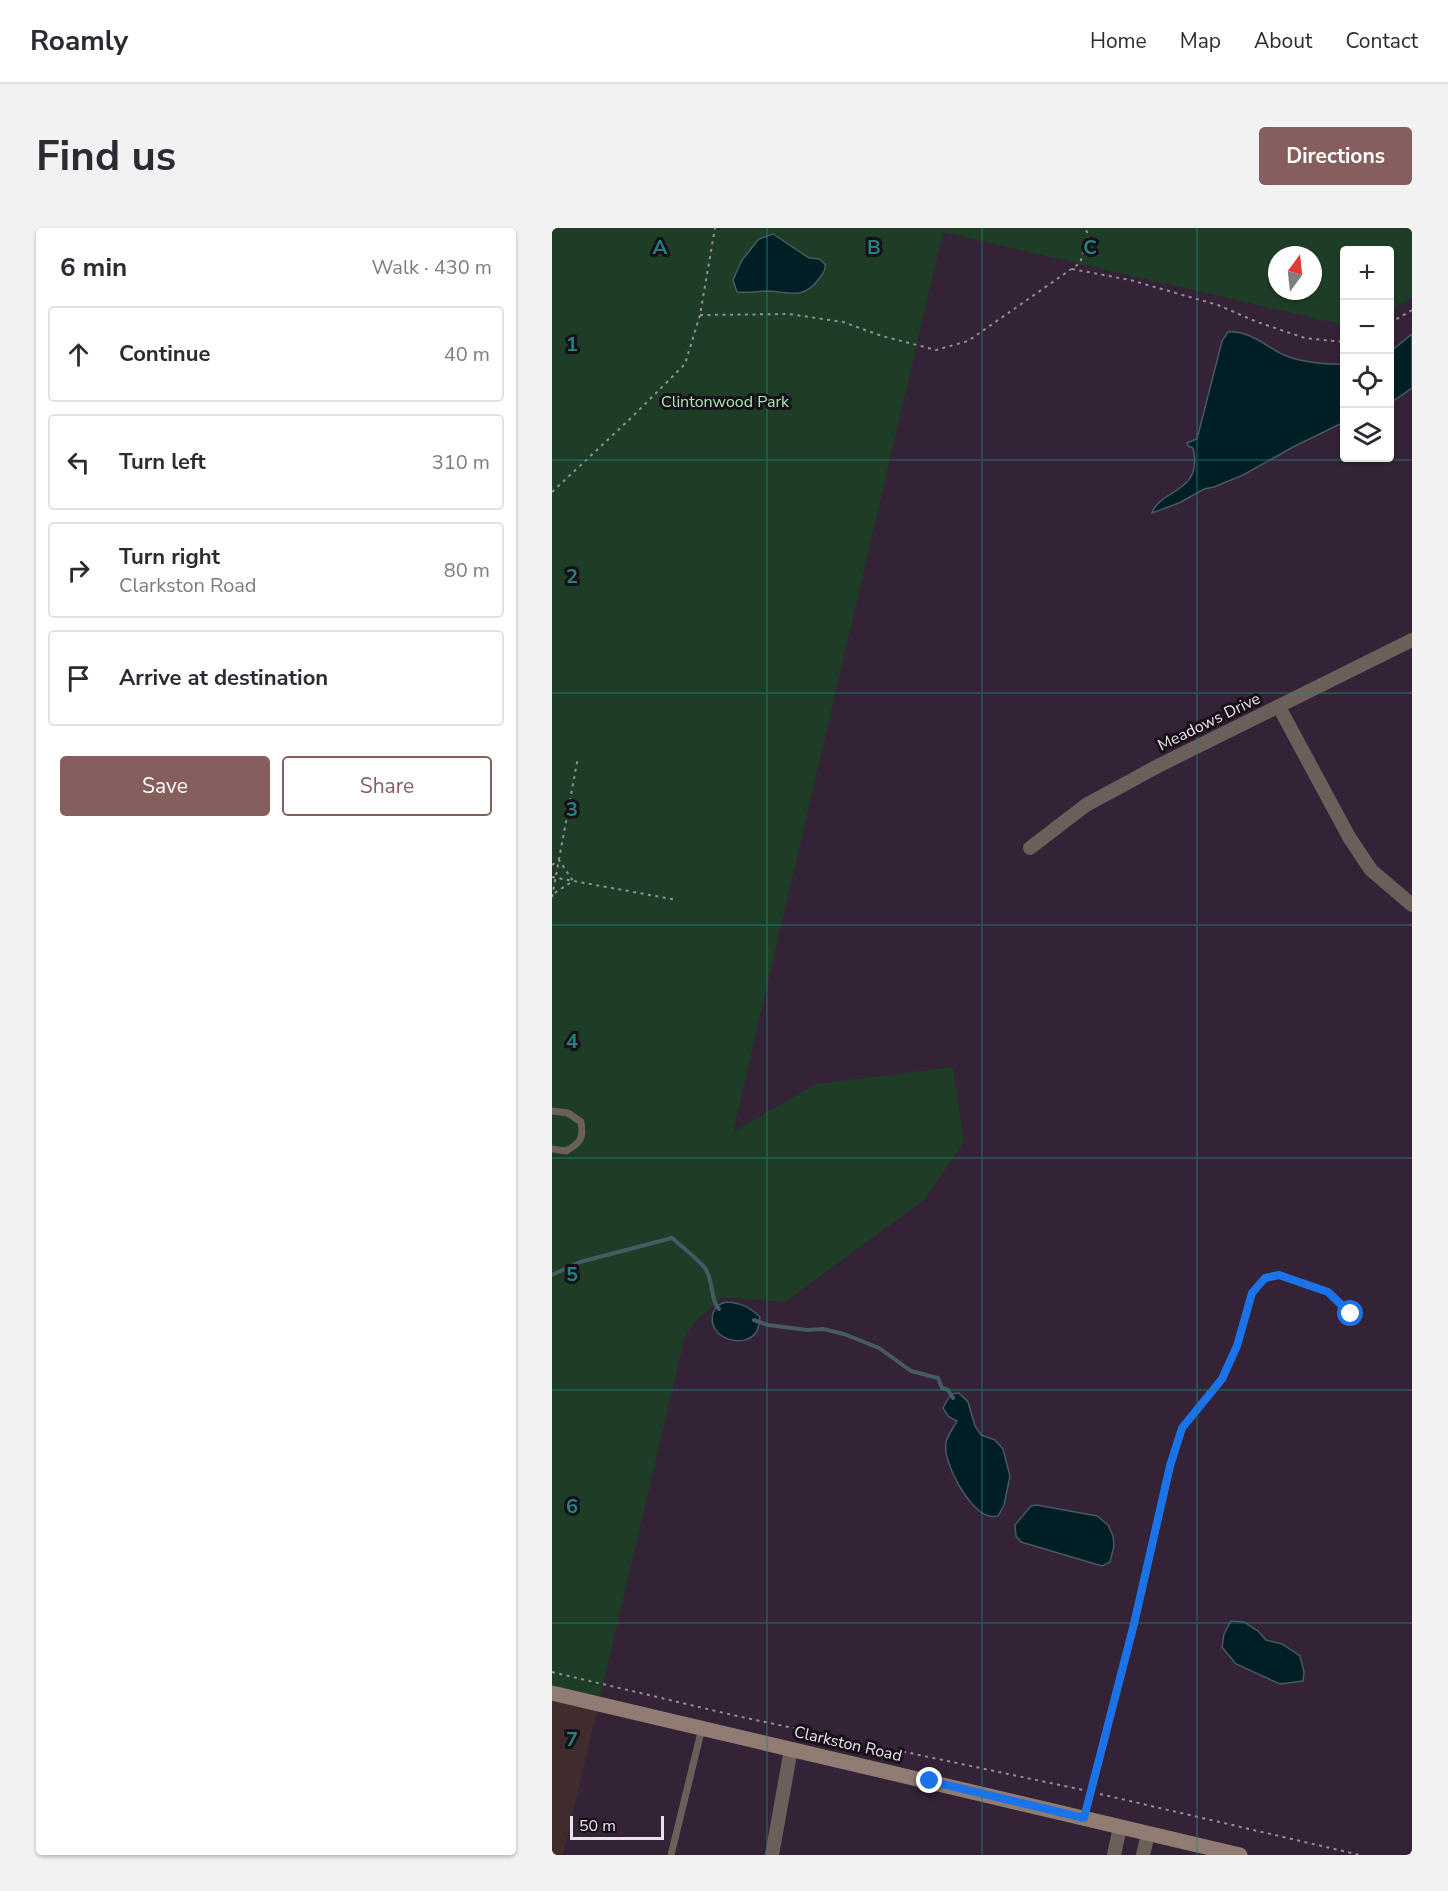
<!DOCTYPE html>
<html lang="en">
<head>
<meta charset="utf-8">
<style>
	body { margin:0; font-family:"Nunito Sans",sans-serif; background:#f2f2f3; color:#2b2b33 }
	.controls { position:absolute; right:18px; top:18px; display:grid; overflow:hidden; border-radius:6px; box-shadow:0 2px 4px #0004 }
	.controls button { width:54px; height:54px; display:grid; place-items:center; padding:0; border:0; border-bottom:2px solid #e1e1e2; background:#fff; color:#2b2b33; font:30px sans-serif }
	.compass { position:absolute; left:716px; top:18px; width:54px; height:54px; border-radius:50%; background:#fff; box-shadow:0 2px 4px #0004; rotate:15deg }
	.scale { position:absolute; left:18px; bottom:15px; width:94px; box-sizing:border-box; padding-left:6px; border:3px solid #ece1ed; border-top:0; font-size:16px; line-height:21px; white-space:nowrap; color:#ece1ed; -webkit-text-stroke:4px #171018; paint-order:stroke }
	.stop { position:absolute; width:18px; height:18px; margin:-14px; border:4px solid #1a73e8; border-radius:50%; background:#fff }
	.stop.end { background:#1a73e8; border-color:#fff; box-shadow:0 2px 6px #0008 }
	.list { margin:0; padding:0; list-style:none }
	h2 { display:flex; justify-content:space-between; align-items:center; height:78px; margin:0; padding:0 24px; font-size:26px }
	h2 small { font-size:20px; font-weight:400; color:#7c7c81 }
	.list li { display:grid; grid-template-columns:39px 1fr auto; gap:18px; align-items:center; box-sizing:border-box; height:96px; margin:0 12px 12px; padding:0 12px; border:2px solid #e1e1e2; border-radius:6px }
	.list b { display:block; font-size:22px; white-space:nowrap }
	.list p { margin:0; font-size:20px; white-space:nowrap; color:#7c7c81 }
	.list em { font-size:20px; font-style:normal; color:#7c7c81 }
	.actions { display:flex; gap:12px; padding:18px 24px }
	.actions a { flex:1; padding:14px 0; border:2px solid #865e5d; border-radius:6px; text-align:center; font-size:21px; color:#865e5d }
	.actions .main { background:#865e5d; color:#fff }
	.icon { flex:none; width:33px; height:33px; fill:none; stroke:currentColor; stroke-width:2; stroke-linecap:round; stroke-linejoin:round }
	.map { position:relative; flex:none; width:860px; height:1627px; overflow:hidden; border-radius:6px }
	header { display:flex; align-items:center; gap:36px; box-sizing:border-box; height:84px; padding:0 30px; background:#fff; border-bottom:2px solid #e1e1e2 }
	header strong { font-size:28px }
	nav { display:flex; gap:33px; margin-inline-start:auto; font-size:21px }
	.intro { display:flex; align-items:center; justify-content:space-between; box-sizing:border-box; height:144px; padding:0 36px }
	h1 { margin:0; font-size:42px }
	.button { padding:15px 27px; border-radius:6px; background:#865e5d; color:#fff; font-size:21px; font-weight:700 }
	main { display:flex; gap:36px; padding:0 36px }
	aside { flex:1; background:#fff; border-radius:6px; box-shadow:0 2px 4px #0004 }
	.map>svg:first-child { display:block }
	.education { fill:#402c2c }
	.green { fill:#1d3d26; fill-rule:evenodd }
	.water { fill:#001f25; stroke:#475961; stroke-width:1.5 }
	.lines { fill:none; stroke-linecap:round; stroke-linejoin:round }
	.stream { stroke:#475961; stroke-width:4 }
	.path { stroke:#998b9b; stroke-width:2; stroke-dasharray:3 4.5; stroke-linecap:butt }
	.lane { stroke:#6b5f59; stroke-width:7 }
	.street { stroke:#6b5f59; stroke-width:14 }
	.secondary { stroke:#907c73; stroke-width:15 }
	.route { stroke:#1a73e8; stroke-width:8 }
	.grid { fill:none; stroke:#25817b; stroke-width:1.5; stroke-opacity:0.55 }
	.labels { text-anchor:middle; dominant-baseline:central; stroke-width:6; stroke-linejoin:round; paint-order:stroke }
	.park-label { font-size:16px; fill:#a4e9b5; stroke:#171018 }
	.street-label { font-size:16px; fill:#ece1ed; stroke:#171018 }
	.grid-label { font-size:20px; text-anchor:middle; font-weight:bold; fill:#25817b; stroke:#171018; stroke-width:6; stroke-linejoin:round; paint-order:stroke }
</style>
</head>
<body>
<header>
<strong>Roamly</strong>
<nav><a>Home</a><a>Map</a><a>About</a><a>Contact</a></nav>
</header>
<div class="intro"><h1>Find us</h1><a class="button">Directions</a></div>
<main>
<aside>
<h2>6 min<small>Walk · 430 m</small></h2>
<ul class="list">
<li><svg class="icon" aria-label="ahead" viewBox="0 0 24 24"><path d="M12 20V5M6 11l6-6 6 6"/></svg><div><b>Continue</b></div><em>40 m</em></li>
<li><svg class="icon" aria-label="left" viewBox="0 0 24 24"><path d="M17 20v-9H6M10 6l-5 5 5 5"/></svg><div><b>Turn left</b></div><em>310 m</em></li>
<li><svg class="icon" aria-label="right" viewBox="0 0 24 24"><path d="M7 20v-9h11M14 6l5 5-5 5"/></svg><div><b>Turn right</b><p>Clarkston Road</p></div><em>80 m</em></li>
<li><svg class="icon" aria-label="arrive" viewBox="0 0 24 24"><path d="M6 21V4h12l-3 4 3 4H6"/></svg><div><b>Arrive at destination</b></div></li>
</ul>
<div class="actions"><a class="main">Save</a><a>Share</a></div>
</aside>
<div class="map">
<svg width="860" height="1627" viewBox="0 0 860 1627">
	<rect width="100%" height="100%" fill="#342336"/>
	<path class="education" d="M0,1467L46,1478L11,1627H0Z"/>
	<path class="green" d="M0,0H860V70L838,82V22H792V97L391,4L181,904L264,856L401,839L412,914L372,972L233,1074L171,1069L143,1094L133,1108L46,1478L0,1467ZM725,27H761V63H725Z"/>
	<g class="water">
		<path d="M221,6L257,30L267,31L273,36C274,43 270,47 266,52C250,73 235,63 213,63C204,64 195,65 185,64L181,52L190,32L207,11Z"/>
		<path d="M676,104C698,102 713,118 732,127C747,134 776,137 792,136V194L741,219L691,247L662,259L652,261L627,275L600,285C608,261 652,265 641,220L636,218L635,215L645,211L670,113Z"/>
		<path d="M860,106V160L838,175V124Z"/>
		<path d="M175,1074C189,1075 198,1079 208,1089C207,1093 207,1099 205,1103C193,1123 154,1110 161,1085C163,1079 168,1075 175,1074Z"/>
		<path d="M407,1165L416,1174L423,1198L429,1207L443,1212L451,1221L458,1248L452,1277L446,1288C443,1288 440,1289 437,1288C417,1283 390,1234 394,1214C396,1207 401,1200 405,1193L397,1189L391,1180L399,1166Z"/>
		<path d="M485,1277L545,1288L556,1297L561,1308L562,1318L558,1334L550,1338L469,1314L464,1308L463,1297L479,1278Z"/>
		<path d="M679,1393L692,1394L706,1403L714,1412L730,1416L748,1428L752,1444L751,1453L728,1456L684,1436L670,1419L672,1406Z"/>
	</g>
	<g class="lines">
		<g class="stream">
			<path d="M0,1047L28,1034L120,1010C130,1019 144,1029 153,1040C162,1053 158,1072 167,1081"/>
			<path d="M202,1092L216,1097L255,1102L271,1101L292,1106L327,1120L359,1143L386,1150L390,1160L396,1162L401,1170"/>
		</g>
		<g class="path">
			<path d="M520,41L578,52L666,77L705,94L753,110L792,114"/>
			<path d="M148,87L237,86L291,94L330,108L384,122L416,113L528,35L537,8L533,0"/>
			<path d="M838,95L860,82"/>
			<path d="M0,264L79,190L133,136L148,87L163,0"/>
			<path d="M0,637L7,632L21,653L1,666"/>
			<path d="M0,649L125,672"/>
			<path d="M0,669L26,529"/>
			<path d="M0,1444L185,1488L531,1562"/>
			<path d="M548,1566L808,1627"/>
		</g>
		<g class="lane">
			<path d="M0,883L16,885L29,894C32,911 28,915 14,923L0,921"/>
			<path d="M532,1590L582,1396L618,1238L630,1200L670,1151L685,1118L700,1065L713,1050L727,1047L776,1064L799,1086"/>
			<path d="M119,1627L150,1500"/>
		</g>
		<g class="street">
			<path d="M727,479L797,609L819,642L860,677"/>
			<path d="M478,620L534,577L606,538L860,412"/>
			<path d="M220,1627L239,1521"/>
			<path d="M562,1627L568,1599"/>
			<path d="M591,1627L596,1606"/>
		</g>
		<path class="secondary" d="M0,1465L688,1627"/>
	</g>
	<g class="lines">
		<path class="route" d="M378,1553L532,1590L582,1396L618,1238L630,1200L670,1151L685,1118L700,1065L713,1050L727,1047L776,1064L799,1086"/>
	</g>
	<path class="grid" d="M215,0V1627M430,0V1627M645,0V1627M0,232H860M0,465H860M0,697H860M0,930H860M0,1162H860M0,1395H860"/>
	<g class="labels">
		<g class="park-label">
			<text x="173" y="174">Clintonwood Park</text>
		</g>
		<g class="street-label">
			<text transform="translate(657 494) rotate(-26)">Meadows Drive</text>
			<text transform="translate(296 1516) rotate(13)">Clarkston Road</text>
		</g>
	</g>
	<g class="grid-label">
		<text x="108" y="26">A</text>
		<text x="322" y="26">B</text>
		<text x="538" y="26">C</text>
		<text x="20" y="123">1</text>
		<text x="20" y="355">2</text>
		<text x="20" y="588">3</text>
		<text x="20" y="820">4</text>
		<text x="20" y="1053">5</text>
		<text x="20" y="1285">6</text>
		<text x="20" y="1518">7</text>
	</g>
</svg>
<div class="controls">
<button>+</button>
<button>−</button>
<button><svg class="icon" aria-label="locate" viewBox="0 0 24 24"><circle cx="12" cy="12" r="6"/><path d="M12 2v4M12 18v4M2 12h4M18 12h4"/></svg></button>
<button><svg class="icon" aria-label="layers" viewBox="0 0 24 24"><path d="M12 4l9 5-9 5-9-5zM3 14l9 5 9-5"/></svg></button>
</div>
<svg class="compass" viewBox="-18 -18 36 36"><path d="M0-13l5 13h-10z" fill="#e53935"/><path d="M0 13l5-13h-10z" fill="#7c7c81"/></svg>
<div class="scale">50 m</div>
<div class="stop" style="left:799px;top:1086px"></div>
<div class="stop end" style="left:378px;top:1553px"></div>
</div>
</main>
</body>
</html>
